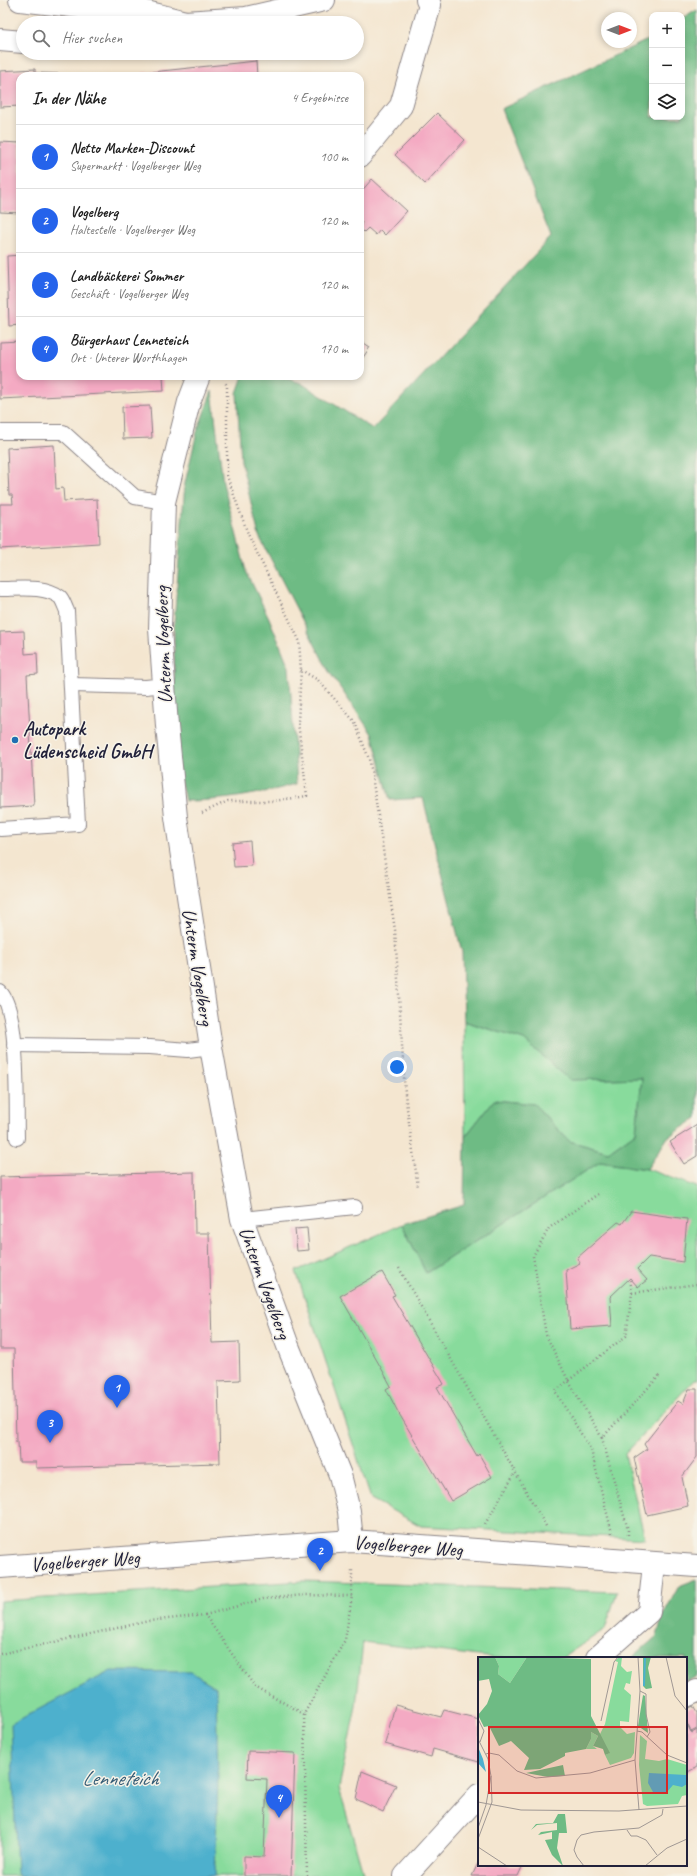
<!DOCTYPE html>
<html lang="de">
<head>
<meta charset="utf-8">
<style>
	body { margin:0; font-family:Caveat,sans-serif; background:#f2f2f2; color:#222 }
	.controls { position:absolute; right:12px; top:12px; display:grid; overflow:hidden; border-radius:8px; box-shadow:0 2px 6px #0003 }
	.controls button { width:36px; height:36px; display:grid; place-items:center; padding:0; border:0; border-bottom:1px solid #e0e0e0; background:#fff; color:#222; font:20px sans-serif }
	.compass { position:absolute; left:601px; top:12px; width:36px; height:36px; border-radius:50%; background:#fff; box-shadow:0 2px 6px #0003; rotate:90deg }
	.you { position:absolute; left:397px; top:1067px; width:14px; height:14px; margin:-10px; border:3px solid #fff; border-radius:50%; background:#1a73e8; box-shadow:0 0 0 6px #1a73e833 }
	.badge { display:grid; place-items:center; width:26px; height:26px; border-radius:50%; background:#2563eb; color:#fff; font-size:13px; font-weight:700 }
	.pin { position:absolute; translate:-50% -33px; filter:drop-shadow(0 1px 2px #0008) }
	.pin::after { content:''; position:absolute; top:21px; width:14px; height:12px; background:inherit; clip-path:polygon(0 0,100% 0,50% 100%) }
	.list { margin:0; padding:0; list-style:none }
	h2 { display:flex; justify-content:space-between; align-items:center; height:52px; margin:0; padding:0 16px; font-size:17px }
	h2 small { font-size:13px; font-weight:400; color:#767676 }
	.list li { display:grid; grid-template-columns:26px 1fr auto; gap:12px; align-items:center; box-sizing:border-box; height:64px; padding:0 16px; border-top:1px solid #e0e0e0 }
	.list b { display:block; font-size:15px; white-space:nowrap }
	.list p { margin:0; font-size:13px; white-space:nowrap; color:#767676 }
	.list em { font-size:13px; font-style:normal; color:#767676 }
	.icon { flex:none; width:22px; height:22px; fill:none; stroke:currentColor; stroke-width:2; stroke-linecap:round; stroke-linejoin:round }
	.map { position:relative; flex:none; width:697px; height:1876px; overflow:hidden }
	.search { position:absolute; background:#fff; box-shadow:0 2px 6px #0003; left:16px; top:16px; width:348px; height:44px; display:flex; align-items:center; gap:10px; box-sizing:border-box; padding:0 14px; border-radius:22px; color:#767676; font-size:15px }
	.panel { position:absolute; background:#fff; box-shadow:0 2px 6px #0003; left:16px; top:72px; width:348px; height:308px; border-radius:12px }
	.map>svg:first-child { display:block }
	.green { fill:#88db9c; stroke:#557e6c }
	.forest { fill:#6ebb84; stroke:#486e60 }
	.water { fill:#4eb0cd; stroke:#386984 }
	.building { fill:#f4aac3 }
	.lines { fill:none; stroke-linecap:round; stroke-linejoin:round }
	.lane-casing { stroke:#8b8486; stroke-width:16 }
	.street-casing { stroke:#8b8486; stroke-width:24 }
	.secondary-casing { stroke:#8b8486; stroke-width:24 }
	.path { stroke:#8b8486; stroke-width:2.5; stroke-dasharray:1 3; stroke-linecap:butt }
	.lane { stroke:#fff; stroke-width:14 }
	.street { stroke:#fff; stroke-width:22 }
	.secondary { stroke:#fff; stroke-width:22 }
	.poi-dot { fill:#1f6fb2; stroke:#f7f3e8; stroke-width:1.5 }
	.labels { text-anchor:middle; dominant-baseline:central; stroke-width:3; stroke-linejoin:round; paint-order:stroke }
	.street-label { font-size:20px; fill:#22223b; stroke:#f7f3e8 }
	.poi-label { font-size:20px; font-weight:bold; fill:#22223b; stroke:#f7f3e8; text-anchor:start }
	.water-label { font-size:21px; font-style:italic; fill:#345b75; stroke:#f7f3e8 }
	.inset-river { fill:none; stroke:#4eb0cd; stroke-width:2 }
	.inset-road { fill:none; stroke:#a09894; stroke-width:1 }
	.view { fill:#d62828; fill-opacity:0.15; stroke:#d62828; stroke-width:2 }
	.inset-edge { fill:none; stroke:#22223b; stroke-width:2 }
</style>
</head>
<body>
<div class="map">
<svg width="697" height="1876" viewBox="0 0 697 1876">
	<rect width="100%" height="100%" fill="#f7f3e8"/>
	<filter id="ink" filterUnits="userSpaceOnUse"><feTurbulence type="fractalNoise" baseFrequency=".025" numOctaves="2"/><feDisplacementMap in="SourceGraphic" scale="8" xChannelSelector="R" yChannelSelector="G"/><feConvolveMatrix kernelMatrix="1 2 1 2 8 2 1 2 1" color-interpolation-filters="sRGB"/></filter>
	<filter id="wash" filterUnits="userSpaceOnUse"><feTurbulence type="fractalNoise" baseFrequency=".012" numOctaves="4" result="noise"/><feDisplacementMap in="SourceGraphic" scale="16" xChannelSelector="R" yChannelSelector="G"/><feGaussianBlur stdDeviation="0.9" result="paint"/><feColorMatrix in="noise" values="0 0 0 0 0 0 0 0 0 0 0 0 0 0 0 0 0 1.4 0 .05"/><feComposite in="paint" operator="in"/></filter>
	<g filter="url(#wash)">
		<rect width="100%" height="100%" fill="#f4e6d0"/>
		<g class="green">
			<path d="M464,1021L524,1040L570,1080L642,1078L636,1132L608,1152L569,1141L534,1104L494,1100L465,1137Z"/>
			<path d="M600,1162L647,1169L697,1187V1380H694L625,1454L645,1539L421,1526L371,1499L296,1271L402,1224L426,1273Z"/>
			<path d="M303,1581L617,1592L605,1629L562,1658H495L363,1642L356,1706L339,1788L364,1876H0V1601Z"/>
		</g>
		<g class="forest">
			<path d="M697,10V1118L668,1137L647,1169L600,1162L426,1273L402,1224L464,1205L465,1137L494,1100L534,1104L569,1141L608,1152L636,1132L642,1078L570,1080L524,1040L464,1021L462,952L423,798L390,800L372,734L328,670L259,536L241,461L237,393L243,376H279L301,383L373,429L551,237L501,109L652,38V117H682V19Z"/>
			<path d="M212,391L223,483L246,571L269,618L289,667L297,784C260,794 224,801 185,801L175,755L174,624L185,483L197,432Z"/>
			<path d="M697,1579V1676L686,1682V1658H634V1656L657,1636L663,1615L679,1586Z"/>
		</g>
		<path class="water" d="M111,1671L191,1672L216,1687L218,1779L215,1876H20L17,1874L11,1724Z"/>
		<g id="blocks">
			<g class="building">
				<path d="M256,61L257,76H142V73Z"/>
				<path d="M35,69V73L72,74V76H20V106L0,107V71Z"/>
				<path d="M437,113L465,140L425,184L395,155Z"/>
				<path d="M0,142L20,143V213L0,212Z"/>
				<path d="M372,179L407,211L385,235L380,230L376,235L368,228L364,232L360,228L362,222L360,220V193Z"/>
				<path d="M20,255V325L9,326L7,256Z"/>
				<path d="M20,341V376H163L164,391L0,399V342Z"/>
				<path d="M361,341L370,347L360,362V342Z"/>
				<path d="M150,406L152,438L123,439L122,407Z"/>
				<path d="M54,445L56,489L63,488L64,501L97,499L99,543L0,549V504H13L12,495H9L7,448Z"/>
				<path d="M24,631L25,654L37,653L38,674L27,675L34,806L0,808V632Z"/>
				<path d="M250,841L252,866L234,867L232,843Z"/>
				<path d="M697,1125V1156L684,1164L670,1142Z"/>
				<path d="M194,1172L195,1233H209L212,1343L239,1342L240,1380L218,1381L220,1463L36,1468V1462H19L18,1442H16L14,1349H0V1177Z"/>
				<path d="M631,1211L687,1219L683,1262L649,1257L637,1269L647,1280L638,1287L630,1278L610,1297L612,1326L570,1329L566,1270L580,1263L577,1258L618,1222L622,1224Z"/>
				<path d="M307,1228L309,1250L297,1251L295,1229Z"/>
				<path d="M382,1272L395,1295L392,1296L444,1384L437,1387L477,1456L479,1454L492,1477L451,1501L398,1412L386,1389L391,1386L384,1373L340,1296Z"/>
				<path d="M689,1389H697V1457L682,1477L688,1506L647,1515L634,1458L647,1449L644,1444L678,1401L683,1404Z"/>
				<path d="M395,1705L441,1717L444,1710L479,1719V1762L433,1749L431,1757L385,1744Z"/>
				<path d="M693,1706L697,1713V1729L691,1732L686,1721V1710Z"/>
				<path d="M687,1725L692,1733L697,1730V1767L686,1773V1726Z"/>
				<path d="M248,1751L295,1753L291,1876H244V1856L264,1857L267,1779L247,1778Z"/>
				<path d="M362,1771L396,1785L383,1812L356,1799Z"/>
				<path d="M479,1861V1865H523L518,1876H472Z"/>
			</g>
		</g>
	</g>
	<g filter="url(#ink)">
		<use href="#blocks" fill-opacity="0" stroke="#8b8486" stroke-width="1"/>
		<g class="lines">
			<g class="lane-casing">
				<g id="lane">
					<path d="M0,432H63L135,497L164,502"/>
					<path d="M0,589C18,589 45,585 60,597C63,600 65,607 67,611L78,824L0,829"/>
					<path d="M72,685L146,687L164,685"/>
					<path d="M0,992C20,1011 16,1107 17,1138"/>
					<path d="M14,1045L150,1047L188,1050L211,1047"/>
					<path d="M242,1219L355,1207"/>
				</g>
			</g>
			<g class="street-casing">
				<g id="street">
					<path d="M360,156L401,106L430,5L427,0"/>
					<path d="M199,376L189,402L164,502L160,629L167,726L176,817L211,1047L242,1219L288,1346L340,1475L349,1511L352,1541"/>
					<path d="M0,1567L352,1541L697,1566"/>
					<path d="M597,1658L649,1612L654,1564"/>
					<path d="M686,1696L697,1691"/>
					<path d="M405,1876L479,1795"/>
				</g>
			</g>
			<g class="secondary-casing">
				<g id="secondary">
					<path d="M20,0L89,8L138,10L185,22L246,18L324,0"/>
					<path d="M0,40L23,42"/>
				</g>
			</g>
			<g class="path">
				<path d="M301,670L318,680L355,722L370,762L395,930L405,1094L418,1187"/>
				<path d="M202,813L228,801H274L307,796L298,722L301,670L299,640L248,534L227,476V386L225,382"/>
				<path d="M598,1194L549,1228L533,1256L546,1335L568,1380L602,1438"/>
				<path d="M399,1268L547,1528"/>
				<path d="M632,1293L697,1284"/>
				<path d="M485,1524L515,1473"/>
				<path d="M612,1533L591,1450L555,1391L626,1336L632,1293L630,1278"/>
				<path d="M628,1535V1530L602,1438L660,1375"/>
				<path d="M205,1615L263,1599L304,1595L352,1596"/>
				<path d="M0,1654L149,1621L205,1615L255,1687L304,1714"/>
				<path d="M307,1876L304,1714L345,1640L352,1596V1568"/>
			</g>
			<use href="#lane" class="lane"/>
			<use href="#street" class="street"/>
			<use href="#secondary" class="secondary"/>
		</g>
	</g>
	<circle class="poi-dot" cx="15" cy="740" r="4"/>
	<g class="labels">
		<g class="street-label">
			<text transform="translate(163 645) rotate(-92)">Unterm Vogelberg</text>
			<text transform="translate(198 967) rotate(81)">Unterm Vogelberg</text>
			<text transform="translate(265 1283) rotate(70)">Unterm Vogelberg</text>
			<text transform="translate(408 1546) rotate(4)">Vogelberger Weg</text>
			<text transform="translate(85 1561) rotate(-4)">Vogelberger Weg</text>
		</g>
		<g class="poi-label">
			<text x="23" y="728">Autopark<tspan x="23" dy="23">Lüdenscheid GmbH</tspan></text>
		</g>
		<g class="water-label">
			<text x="120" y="1778">Lenneteich</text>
		</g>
	</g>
	<g transform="translate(478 1657)">
		<rect width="209" height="209" fill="#f4e6d0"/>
		<path d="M17,0H49L32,26L20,17L21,9ZM141,0H144L143,9L149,15L154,14L152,27L148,26L146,32L153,38L151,65L142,64V70L149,77L157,75L156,96L153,101L132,108L127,98L131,96L121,79L127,67L140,5L137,4ZM113,75L120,79L115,89L119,92H108L113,82ZM162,78L169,84L167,102L181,104L189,102L209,108V138L204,139L200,147L169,149L165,147L161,108Z" fill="#88db9c"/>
		<path d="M0,0H17L21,9L20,17L32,26L49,0L113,2V59L132,96L127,98L125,92L115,89L120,79L113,75V82L108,92L87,96V99L62,112L46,113L51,101L33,84L21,89L11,69L6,70L0,58L9,47L14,34L11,22L0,24ZM165,0H173L170,11L174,31L168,32L165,29ZM165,38L167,39L170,76L160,69ZM85,108L87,119L70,120L48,116ZM80,157H87L89,176H81L79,191L85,209L74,198L67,183L74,182V175L60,178L63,175L79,173V166L59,168L53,173L58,167L75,166Z" fill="#6ebb84"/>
		<path d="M0,90L5,102L8,115L0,106ZM171,116L208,118L209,127L204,130L195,128L189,135H175L170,126Z" fill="#4eb0cd"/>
		<path class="inset-river" d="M166,29L167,0"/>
		<path class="inset-road" d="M160,0L162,34L157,103L161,153M188,0L197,39L209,54M162,34L168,37V57L172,75L169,80M0,62L6,74L2,85M123,64L136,5L140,0M159,74L164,75L189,98L209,106M0,82L10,102L13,119L8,148L0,171M8,97L11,96L21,98L39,114L58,121L112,116L157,103M0,145L43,153L141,154L209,149M149,173L153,179H159L168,183L179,198M0,182L14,145L13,119M0,190L29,209M106,209L99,200L96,193L99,183L103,178L116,175L161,171L184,158L185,152M167,209L189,191L209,182"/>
		<path class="view" d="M11,70H189V136H11Z"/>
		<rect width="209" height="209" class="inset-edge"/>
	</g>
</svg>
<div class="controls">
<button>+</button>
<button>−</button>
<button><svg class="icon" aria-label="layers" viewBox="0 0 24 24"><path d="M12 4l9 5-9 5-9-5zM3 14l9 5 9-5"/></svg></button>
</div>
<svg class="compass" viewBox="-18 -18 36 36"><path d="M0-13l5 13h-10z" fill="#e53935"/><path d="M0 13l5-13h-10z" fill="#767676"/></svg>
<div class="you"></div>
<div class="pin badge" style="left:117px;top:1408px">1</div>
<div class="pin badge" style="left:320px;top:1571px">2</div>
<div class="pin badge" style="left:50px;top:1443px">3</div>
<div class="pin badge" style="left:279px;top:1818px">4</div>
<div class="search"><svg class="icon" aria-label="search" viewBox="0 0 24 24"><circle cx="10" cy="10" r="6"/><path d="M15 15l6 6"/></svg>Hier suchen</div>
<section class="panel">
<h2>In der Nähe<small>4 Ergebnisse</small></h2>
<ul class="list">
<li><span class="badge">1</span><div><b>Netto Marken-Discount</b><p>Supermarkt · Vogelberger Weg</p></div><em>100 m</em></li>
<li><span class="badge">2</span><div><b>Vogelberg</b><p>Haltestelle · Vogelberger Weg</p></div><em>120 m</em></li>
<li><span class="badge">3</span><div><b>Landbäckerei Sommer</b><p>Geschäft · Vogelberger Weg</p></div><em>120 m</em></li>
<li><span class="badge">4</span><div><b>Bürgerhaus Lenneteich</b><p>Ort · Unterer Worthhagen</p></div><em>170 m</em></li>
</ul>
</section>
</div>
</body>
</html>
